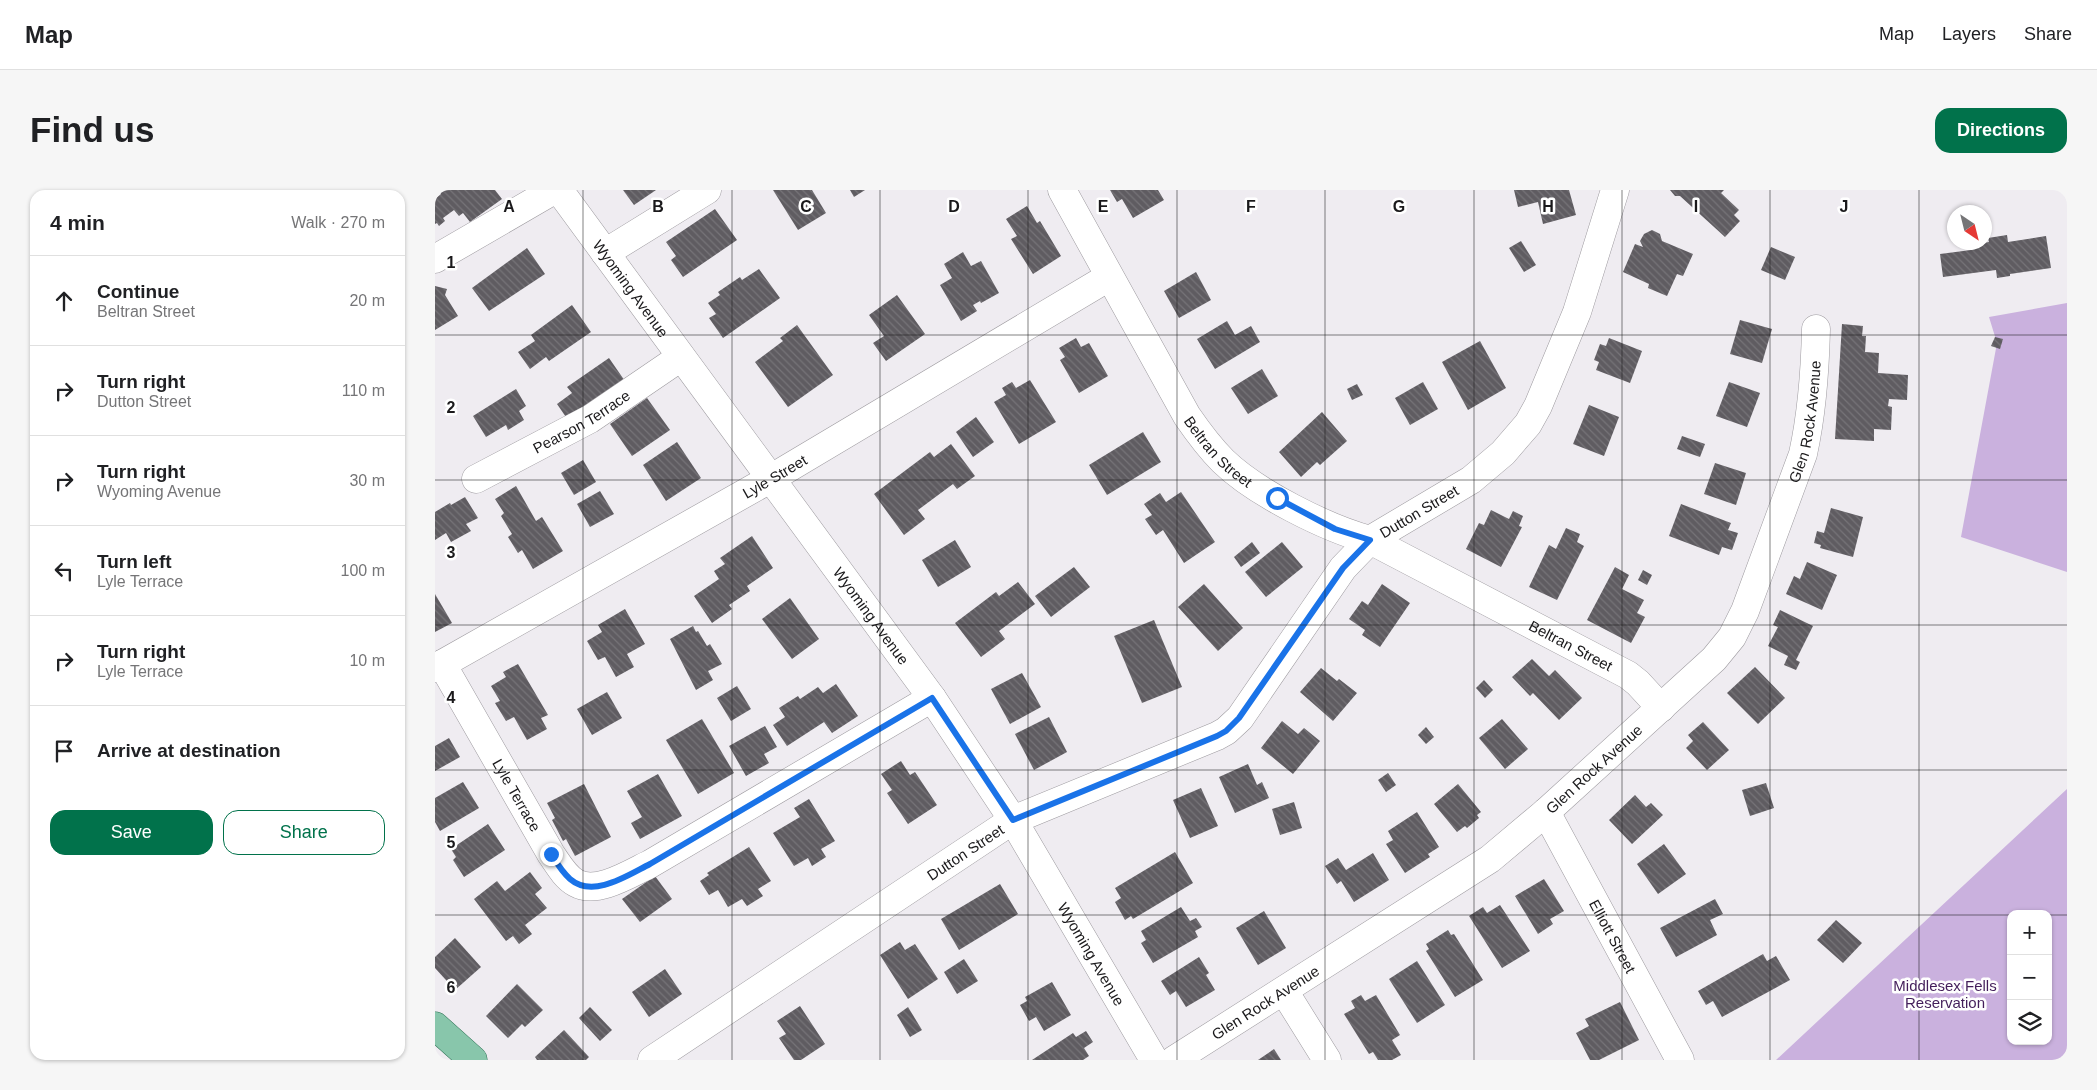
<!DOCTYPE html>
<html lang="en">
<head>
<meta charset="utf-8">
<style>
	body { margin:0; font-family:Arial,sans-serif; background:#f6f6f6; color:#202124 }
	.controls { position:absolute; right:15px; bottom:15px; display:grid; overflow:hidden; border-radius:10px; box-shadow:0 1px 4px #0004 }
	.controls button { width:45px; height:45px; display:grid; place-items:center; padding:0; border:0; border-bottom:1px solid #e0e0e0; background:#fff; color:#202124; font:25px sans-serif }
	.compass { position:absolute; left:1512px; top:15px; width:45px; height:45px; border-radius:50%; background:#fff; box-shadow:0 1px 4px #0004; rotate:145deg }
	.stop { position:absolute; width:15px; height:15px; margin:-11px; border:4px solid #1a73e8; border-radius:50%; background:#fff }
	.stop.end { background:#1a73e8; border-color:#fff; box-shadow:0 1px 5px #0008 }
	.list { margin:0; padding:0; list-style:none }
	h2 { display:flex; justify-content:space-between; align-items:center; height:65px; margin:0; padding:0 20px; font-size:21px }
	h2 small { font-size:16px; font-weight:400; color:#757577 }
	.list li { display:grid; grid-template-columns:32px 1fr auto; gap:15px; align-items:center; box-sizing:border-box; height:90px; padding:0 20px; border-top:1px solid #e0e0e0 }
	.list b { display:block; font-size:19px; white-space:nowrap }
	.list p { margin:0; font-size:16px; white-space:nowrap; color:#757577 }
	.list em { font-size:16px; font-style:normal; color:#757577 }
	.actions { display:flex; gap:10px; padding:15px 20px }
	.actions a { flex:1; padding:11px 0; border:1px solid #01724b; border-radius:15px; text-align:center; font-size:18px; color:#01724b }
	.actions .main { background:#01724b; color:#fff }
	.icon { flex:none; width:28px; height:28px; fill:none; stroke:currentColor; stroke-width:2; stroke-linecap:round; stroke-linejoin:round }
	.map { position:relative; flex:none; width:1632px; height:870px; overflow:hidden; border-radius:15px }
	header { display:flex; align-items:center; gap:30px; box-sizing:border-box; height:70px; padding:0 25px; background:#fff; border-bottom:1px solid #e0e0e0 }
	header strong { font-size:24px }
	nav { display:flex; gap:28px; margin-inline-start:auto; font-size:18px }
	.intro { display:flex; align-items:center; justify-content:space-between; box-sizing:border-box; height:120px; padding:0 30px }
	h1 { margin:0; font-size:35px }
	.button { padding:12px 22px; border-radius:15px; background:#01724b; color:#fff; font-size:18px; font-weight:700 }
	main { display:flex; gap:30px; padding:0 30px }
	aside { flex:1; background:#fff; border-radius:15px; box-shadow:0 1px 4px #0004 }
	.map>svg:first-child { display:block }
	.park { fill:#cab1de; fill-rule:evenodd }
	.building { fill:url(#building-back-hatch) }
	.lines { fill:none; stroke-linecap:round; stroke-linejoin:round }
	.minor-casing { stroke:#9d9a9f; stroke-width:29 }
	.major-casing { stroke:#2e7154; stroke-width:29 }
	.minor { stroke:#fff; stroke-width:28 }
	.major { stroke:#88c6ab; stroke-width:28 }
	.route { stroke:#1a73e8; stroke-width:6 }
	.grid { fill:none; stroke:#1a191b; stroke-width:1; stroke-opacity:0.55 }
	.labels { text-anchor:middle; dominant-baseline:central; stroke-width:5; stroke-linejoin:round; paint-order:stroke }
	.street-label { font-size:15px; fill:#1a191b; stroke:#fff }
	.park-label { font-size:15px; fill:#431e5a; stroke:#fff }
	.grid-label { font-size:16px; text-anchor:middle; font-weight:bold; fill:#1a191b; stroke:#fff; stroke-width:5; stroke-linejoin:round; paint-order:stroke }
</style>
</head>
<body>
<header>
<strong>Map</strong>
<nav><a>Map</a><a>Layers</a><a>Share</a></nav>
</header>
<div class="intro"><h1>Find us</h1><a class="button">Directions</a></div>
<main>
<aside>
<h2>4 min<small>Walk · 270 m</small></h2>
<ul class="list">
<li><svg class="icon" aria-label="ahead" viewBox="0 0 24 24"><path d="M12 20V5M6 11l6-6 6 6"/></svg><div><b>Continue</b><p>Beltran Street</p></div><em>20 m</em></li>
<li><svg class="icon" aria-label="right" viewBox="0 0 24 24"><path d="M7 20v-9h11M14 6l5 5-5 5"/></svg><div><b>Turn right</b><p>Dutton Street</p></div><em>110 m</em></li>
<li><svg class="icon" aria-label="right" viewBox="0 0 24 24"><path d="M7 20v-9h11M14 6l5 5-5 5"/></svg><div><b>Turn right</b><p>Wyoming Avenue</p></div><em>30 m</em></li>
<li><svg class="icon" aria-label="left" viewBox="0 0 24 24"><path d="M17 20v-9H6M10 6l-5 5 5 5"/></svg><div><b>Turn left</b><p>Lyle Terrace</p></div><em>100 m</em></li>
<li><svg class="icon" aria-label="right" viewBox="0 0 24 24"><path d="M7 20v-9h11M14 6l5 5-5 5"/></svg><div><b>Turn right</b><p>Lyle Terrace</p></div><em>10 m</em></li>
<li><svg class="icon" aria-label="arrive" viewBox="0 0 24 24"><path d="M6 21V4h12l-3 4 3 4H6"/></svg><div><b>Arrive at destination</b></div></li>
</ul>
<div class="actions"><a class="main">Save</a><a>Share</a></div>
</aside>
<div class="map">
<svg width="1632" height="870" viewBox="0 0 1632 870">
	<defs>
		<pattern id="building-back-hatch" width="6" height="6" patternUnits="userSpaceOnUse" patternTransform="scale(1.25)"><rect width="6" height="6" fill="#5f5c61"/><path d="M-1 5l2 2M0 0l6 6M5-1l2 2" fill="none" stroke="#767478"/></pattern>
	</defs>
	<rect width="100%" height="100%" fill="#efecf1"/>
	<g class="park">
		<path d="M1632,113V382L1526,347L1562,153L1554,127Z"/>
		<path d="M1632,599V870H1341ZM1576,724H1613V851H1576Z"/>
	</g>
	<g class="building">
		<path d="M3,0H60L67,9L35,32L28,23L24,26L19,20L8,28L10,31L4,36L2,33L0,34V9L6,4Z"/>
		<path d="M188,0H221L199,15Z"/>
		<path d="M338,0H377L391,23L363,40Z"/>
		<path d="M415,0H430L419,7Z"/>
		<path d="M675,0H723L729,10L698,28L687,9L682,12Z"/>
		<path d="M1079,0H1134L1141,25L1108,34L1103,12L1083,17Z"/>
		<path d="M1235,0H1289L1286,3L1304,20L1299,25L1305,31L1290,47L1245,6H1240Z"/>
		<path d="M592,16L602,33L605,31L626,66L598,84L576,49L582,46L571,29Z"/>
		<path d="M280,19L302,50L248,87L236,70L241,66L231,52Z"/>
		<path d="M1217,40L1225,44L1227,51L1258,64L1248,86L1242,84L1232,106L1213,98L1214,94L1188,82L1200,54L1208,57L1205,51L1209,44Z"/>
		<path d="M1572,45L1573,52L1611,46L1616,78L1575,84V86L1562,88L1561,80L1508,87L1505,64L1536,60L1535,55L1554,52L1553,48Z"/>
		<path d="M1086,51L1101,75L1089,82L1074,58Z"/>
		<path d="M1336,57L1360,67L1350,90L1326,80Z"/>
		<path d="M92,58L110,84L54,121L37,98Z"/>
		<path d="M528,62L536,76L546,71L564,103L546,113L545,111L538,115L542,121L526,131L505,95L517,88L509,74Z"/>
		<path d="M324,79L345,108L288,148L274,128L281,124L273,113L285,105L283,102L305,87L307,90Z"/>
		<path d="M761,82L776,110L744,128L729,101Z"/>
		<path d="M0,96L12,99L10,105L23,126L0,140Z"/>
		<path d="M462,105L490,144L451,171L438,153L449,146L434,125Z"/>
		<path d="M137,115L156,142L114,171L111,167L95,179L83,162L100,151L96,145Z"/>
		<path d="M1305,130L1337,139L1327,173L1295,164Z"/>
		<path d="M792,131L800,145L816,136L825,152L780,179L762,149Z"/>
		<path d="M1407,134L1428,136L1427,146H1431L1430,162L1444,163L1443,183L1473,185L1472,210L1454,209L1453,216L1457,217L1456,240L1439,239V251L1400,249Z"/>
		<path d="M362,135L398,185L353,217L320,172L348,151L345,148Z"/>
		<path d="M1560,147L1568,149L1565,159L1556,156Z"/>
		<path d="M641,148L646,157L654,153L673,186L644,203L625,170L630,167L624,158Z"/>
		<path d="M1174,148L1207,161L1195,193L1161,180L1164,172L1159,170L1165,154L1171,156Z"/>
		<path d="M1045,151L1071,198L1033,220L1007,172Z"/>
		<path d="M174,168L192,194L133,230L122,214L137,203L132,197Z"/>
		<path d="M827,179L843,206L813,224L796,198Z"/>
		<path d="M595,190L621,232L584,254L559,212L571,205L567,198L577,192L581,198Z"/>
		<path d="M988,192L1003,219L975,235L960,208Z"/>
		<path d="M1294,192L1325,203L1312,237L1281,226Z"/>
		<path d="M922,194L928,205L917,210L912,199Z"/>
		<path d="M81,199L91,216L84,221L89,230L73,240L71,235L51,247L38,226Z"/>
		<path d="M212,208L235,240L197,266L175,234Z"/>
		<path d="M1154,215L1184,227L1169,266L1138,254Z"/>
		<path d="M887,222L912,251L885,275L882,272L866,287L844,262Z"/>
		<path d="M541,227L559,252L538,267L521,242Z"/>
		<path d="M708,242L726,272L672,305L654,275Z"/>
		<path d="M1247,246L1270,254L1265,267L1242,259Z"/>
		<path d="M242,252L266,288L231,311L208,275Z"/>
		<path d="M516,254L540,286L522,299L518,294L483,320L490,329L469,345L439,304L495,262L499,267Z"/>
		<path d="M148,270L161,292L139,305L126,283Z"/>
		<path d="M1280,273L1311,283L1301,315L1269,304Z"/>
		<path d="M81,296L101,331L107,327L128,361L98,379L87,360L83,363L73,347L77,344L66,326L69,323L60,309Z"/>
		<path d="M165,301L179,324L155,337L142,314Z"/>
		<path d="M746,302L780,352L749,373L728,340L721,345L710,329L717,325L709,314L725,303L731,312Z"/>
		<path d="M30,307L43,328L31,334L36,341L16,352L11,343L0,350V322L15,313L16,315Z"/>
		<path d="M1246,314L1296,333L1293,340L1303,343L1297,360L1287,357L1284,365L1234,346Z"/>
		<path d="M1396,318L1428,327L1418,367L1385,358L1386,355L1379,353L1382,341L1389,343Z"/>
		<path d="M1056,320L1074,329L1078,321L1088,326L1084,336L1087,337L1066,377L1031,359L1044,333L1049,335Z"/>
		<path d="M1131,338L1145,344L1142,352L1149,356L1122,410L1094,397L1114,355L1121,359Z"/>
		<path d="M317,346L338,378L312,396L315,401L294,415L297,419L277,433L259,406L284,389L279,381L290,374L285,368Z"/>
		<path d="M520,350L536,377L503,397L487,370Z"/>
		<path d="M817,352L825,363L806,377L799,367Z"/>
		<path d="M847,352L868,377L831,407L810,382Z"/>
		<path d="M1372,372L1402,385L1387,420L1351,404L1359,386L1365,389Z"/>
		<path d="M639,377L655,397L616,427L600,406Z"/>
		<path d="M1180,377L1194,385L1187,399L1209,410L1202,423L1210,427L1196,453L1152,430Z"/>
		<path d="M1208,380L1217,385L1212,395L1203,390Z"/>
		<path d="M583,392L600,414L564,441L570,449L546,467L520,433L561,402L564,406Z"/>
		<path d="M769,394L808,438L783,461L743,417Z"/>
		<path d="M947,394L975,413L945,457L927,445L930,440L914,429L927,411L933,415Z"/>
		<path d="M0,404L17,433L0,442Z"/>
		<path d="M355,408L384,449L357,469L327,429Z"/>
		<path d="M190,419L210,454L192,464L199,477L181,487L170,467L163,470L152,451L167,442L163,435Z"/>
		<path d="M1345,420L1378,436L1361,470L1365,472L1361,480L1349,475L1353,466L1333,456L1343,437L1338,435Z"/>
		<path d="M719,430L747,497L707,513L679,446Z"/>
		<path d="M258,436L261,442L263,441L272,456L275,454L287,474L273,481L278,490L261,500L235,449Z"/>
		<path d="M1097,469L1114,486L1120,480L1147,508L1124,530L1098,503L1095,506L1077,487Z"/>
		<path d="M83,474L113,525L106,528L112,539L92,550L79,527L71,531L60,513L65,511L56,496L71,487L68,482Z"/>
		<path d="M1320,477L1350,508L1323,534L1292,503Z"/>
		<path d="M886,478L902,491L904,489L922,503L898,531L865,502Z"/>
		<path d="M587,483L606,517L575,534L556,499Z"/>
		<path d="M1049,490L1058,500L1050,508L1041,498Z"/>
		<path d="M401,494L423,526L397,543L389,532L352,556L338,535L350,527L344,518L363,506L365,509L383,497L388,503Z"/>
		<path d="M302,496L316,519L296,531L282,508Z"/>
		<path d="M172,502L187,528L157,545L142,519Z"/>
		<path d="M614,527L632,562L599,580L580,544Z"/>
		<path d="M267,529L299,583L263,604L231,550Z"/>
		<path d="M1067,529L1093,559L1070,579L1044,548Z"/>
		<path d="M847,531L863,544L869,538L885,551L858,584L826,558Z"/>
		<path d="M1268,532L1294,560L1272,580L1251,558L1258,551L1253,545Z"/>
		<path d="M330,536L342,557L329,564L334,573L311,586L294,556Z"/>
		<path d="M991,537L999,547L991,554L983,545Z"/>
		<path d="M14,548L25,567L0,581V556Z"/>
		<path d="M466,571L475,585L480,582L502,615L473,634L452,603L457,600L446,584Z"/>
		<path d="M813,574L822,595L827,592L834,608L800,623L784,587Z"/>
		<path d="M953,583L961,595L951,602L943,590Z"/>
		<path d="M223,584L247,626L205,649L196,633L207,627L192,601Z"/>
		<path d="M28,592L44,618L5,641L0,632V608Z"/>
		<path d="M1331,593L1339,618L1315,626L1307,600Z"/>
		<path d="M149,594L176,647L140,666L131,649L128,651L117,630L120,628L112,613Z"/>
		<path d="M1023,594L1046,622L1042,625L1044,628L1032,638L1030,636L1022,642L999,614Z"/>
		<path d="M766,598L783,636L755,648L738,610Z"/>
		<path d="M1200,605L1211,617L1216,613L1228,625L1197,654L1174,630Z"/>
		<path d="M374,609L400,651L386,659L391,667L377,676L373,668L359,676L338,643L365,627L359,618Z"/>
		<path d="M859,612L867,638L845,645L837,619Z"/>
		<path d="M982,622L1004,657L993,664L995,667L970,683L951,654L958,650L953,641Z"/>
		<path d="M53,634L70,660L29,687L18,670L21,667L16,659Z"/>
		<path d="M1229,654L1251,684L1223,704L1202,674Z"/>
		<path d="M314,657L336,691L323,699L328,706L312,716L307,709L293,717L283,700L274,705L265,691L274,685L272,683Z"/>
		<path d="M740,662L758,693L698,729L696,726L690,730L680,712L686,708L680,698Z"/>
		<path d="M938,663L954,690L919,712L906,691L902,694L890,676L903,668L911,680Z"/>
		<path d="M95,682L107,698L100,704L112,718L90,735L97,744L84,754L78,746L71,751L39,709L62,691L70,701Z"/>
		<path d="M220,686L237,709L205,732L187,709Z"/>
		<path d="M1109,689L1129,721L1115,729L1118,734L1103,744L1080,706Z"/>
		<path d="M565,694L583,724L524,760L506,729Z"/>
		<path d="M1280,709L1288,724L1275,730L1282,745L1241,767L1225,738Z"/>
		<path d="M1065,715L1095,761L1067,778L1034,726L1048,717L1052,723Z"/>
		<path d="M746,717L755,731L761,728L767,737L760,741L763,747L718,773L706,753L711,750L706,741Z"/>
		<path d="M829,721L851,758L823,775L801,738Z"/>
		<path d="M1401,730L1427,753L1408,773L1382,750Z"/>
		<path d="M1013,740L1016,745L1019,744L1048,790L1020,807L991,761L994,759L991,754Z"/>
		<path d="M20,748L46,777L20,800L0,778V767Z"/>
		<path d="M465,752L470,760L480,754L503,789L473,809L445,765Z"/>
		<path d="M1328,764L1332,771L1341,766L1355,790L1287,827L1278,811L1271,815L1263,801Z"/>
		<path d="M764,767L774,783L771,785L780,800L751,817L741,801L735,805L726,791Z"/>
		<path d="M529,769L543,791L522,804L509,782Z"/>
		<path d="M982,771L1010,815L982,833L954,789Z"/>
		<path d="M230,779L247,804L214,827L197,802Z"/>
		<path d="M617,792L636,825L609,841L601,827L594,831L585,815L592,811L590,807Z"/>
		<path d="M82,794L108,820L90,837L87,834L73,848L51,826Z"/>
		<path d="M926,805L930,811L941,805L965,845L957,850L966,865L957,870H943L938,862L934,864L909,824L920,818L916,811Z"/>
		<path d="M1185,812L1204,850L1164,870H1155L1141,843L1154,836L1150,829Z"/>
		<path d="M365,816L390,854L366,870H359L344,848L351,844L342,831Z"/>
		<path d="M155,817L177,840L165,851L144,828Z"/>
		<path d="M473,817L487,840L475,847L462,825Z"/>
		<path d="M129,840L154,867L151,870H102L100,867Z"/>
		<path d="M651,841L658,852L649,858L654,866L648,870H597L638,843L641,847Z"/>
		<path d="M839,859L846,870H823Z"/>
	</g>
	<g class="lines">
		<g class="minor-casing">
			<g id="minor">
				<path id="s1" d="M124,0L497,508L578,630L719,870"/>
				<path id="s2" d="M627,0L752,226C763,242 774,257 788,271C821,303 891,338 935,350L1193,485L1203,493L1226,518"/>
				<path d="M170,63L272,0"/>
				<path d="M0,69L119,0"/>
				<path id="s3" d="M41,289L155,229L246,167"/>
				<path id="s4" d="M7,474L116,664C123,674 130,687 141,693C162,705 196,683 215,674L497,508"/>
				<path id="s5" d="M0,478L335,289L674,87"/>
				<path id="s6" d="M1111,622L1245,870"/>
				<path d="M849,801L892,870"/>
				<path id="s7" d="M217,870L578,630L782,546L791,541L805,528L908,378L935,350L1036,290L1068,263L1093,234L1103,216L1142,122L1180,0"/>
				<path id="s8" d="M739,870L1055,669L1111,622L1279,469L1297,447L1310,421L1368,264C1377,223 1380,182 1381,139"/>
			</g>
		</g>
		<g class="major-casing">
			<path id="major" d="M0,836L38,870"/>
		</g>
		<use href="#minor" class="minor"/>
		<use href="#major" class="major"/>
	</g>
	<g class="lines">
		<path class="route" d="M116,664C121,672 127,682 135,689C158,709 193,685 215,674L497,508L578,630L782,546L791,541L804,528L908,378L935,350L900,339L842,308"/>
	</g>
	<path class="grid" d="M148,0V870M297,0V870M445,0V870M593,0V870M742,0V870M890,0V870M1039,0V870M1187,0V870M1335,0V870M1484,0V870M0,145H1632M0,290H1632M0,435H1632M0,580H1632M0,725H1576M1613,725H1632"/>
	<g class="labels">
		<g class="street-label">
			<text stroke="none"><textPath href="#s1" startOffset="122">Wyoming Avenue</textPath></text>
			<text stroke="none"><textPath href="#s8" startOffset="932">Glen Rock Avenue</textPath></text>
			<text stroke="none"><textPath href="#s3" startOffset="120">Pearson Terrace</textPath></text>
			<text stroke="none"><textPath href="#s2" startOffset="306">Beltran Street</textPath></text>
			<text stroke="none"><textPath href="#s5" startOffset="390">Lyle Street</textPath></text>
			<text stroke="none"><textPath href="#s7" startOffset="961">Dutton Street</textPath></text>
			<text stroke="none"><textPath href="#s1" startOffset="528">Wyoming Avenue</textPath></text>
			<text stroke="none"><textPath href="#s2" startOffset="711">Beltran Street</textPath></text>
			<text stroke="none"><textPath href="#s8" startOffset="512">Glen Rock Avenue</textPath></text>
			<text stroke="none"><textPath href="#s4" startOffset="151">Lyle Terrace</textPath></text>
			<text stroke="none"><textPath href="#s7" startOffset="376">Dutton Street</textPath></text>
			<text stroke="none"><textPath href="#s6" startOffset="141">Elliott Street</textPath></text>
			<text stroke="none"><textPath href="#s1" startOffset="932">Wyoming Avenue</textPath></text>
			<text stroke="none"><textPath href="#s8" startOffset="108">Glen Rock Avenue</textPath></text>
		</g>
		<g class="park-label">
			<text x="1510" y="795">Middlesex Fells<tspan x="1510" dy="17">Reservation</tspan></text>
		</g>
	</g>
	<g class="grid-label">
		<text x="74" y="22">A</text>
		<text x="223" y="22">B</text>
		<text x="371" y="22">C</text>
		<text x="519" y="22">D</text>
		<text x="668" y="22">E</text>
		<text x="816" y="22">F</text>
		<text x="964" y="22">G</text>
		<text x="1113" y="22">H</text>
		<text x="1261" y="22">I</text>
		<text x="1409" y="22">J</text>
		<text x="16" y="78">1</text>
		<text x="16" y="223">2</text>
		<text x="16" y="368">3</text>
		<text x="16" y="513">4</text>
		<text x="16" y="658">5</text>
		<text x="16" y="803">6</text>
	</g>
</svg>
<div class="controls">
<button>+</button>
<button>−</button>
<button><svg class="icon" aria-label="layers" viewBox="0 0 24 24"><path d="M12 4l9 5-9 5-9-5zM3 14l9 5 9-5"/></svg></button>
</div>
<svg class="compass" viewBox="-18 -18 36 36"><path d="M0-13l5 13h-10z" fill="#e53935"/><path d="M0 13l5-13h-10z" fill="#757577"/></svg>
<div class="stop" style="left:842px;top:308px"></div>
<div class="stop end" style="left:116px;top:664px"></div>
</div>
</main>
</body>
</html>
